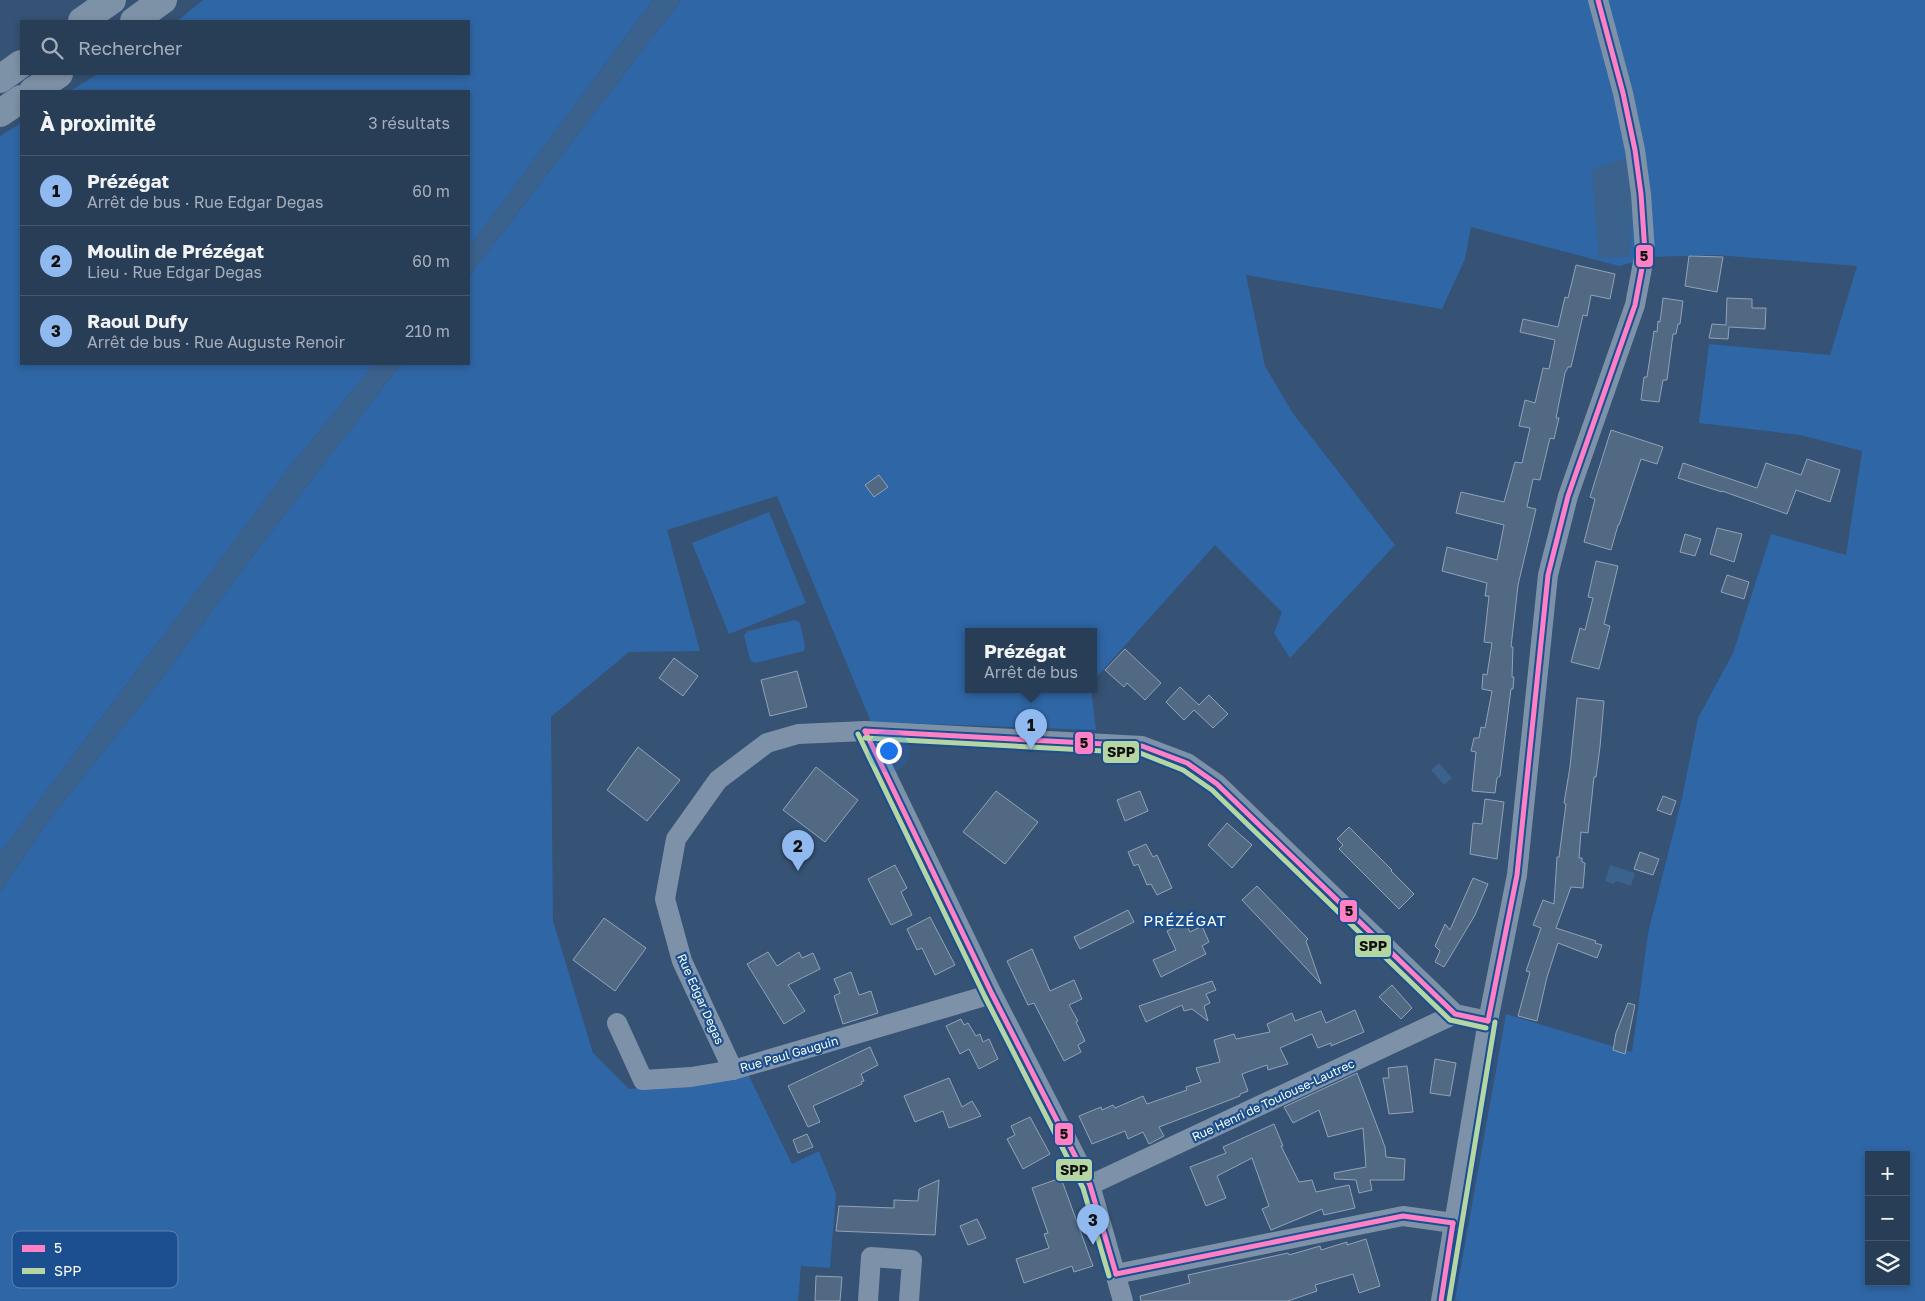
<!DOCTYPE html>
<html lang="fr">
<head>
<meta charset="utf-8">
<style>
	body { margin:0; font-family:"Golos Text",sans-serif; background:#30455d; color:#f1f3f6 }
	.controls { position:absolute; right:15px; bottom:15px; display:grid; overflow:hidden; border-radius:0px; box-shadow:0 2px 8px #0003 }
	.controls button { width:45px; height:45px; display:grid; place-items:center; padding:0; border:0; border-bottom:1px solid #44576d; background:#283e57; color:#f1f3f6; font:25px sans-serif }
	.you { position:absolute; left:888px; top:750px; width:18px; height:18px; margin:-12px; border:4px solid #fff; border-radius:50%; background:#1a73e8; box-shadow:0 0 0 8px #1a73e833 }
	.badge { display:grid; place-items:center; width:32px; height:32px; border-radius:50%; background:#90b9f0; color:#111; font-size:16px; font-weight:700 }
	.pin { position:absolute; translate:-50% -41px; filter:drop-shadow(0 1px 2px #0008) }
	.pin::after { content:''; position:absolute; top:26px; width:18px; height:15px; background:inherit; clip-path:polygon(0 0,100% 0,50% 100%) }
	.popup { position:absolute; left:965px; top:628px; width:132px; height:65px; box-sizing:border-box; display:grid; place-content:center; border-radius:0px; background:#283e57; filter:drop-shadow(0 1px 4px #0005); font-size:16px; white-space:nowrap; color:#a5aeba }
	.popup b { font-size:19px; color:#f1f3f6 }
	.popup::after { content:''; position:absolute; left:50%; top:100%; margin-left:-10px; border:10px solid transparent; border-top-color:#283e57 }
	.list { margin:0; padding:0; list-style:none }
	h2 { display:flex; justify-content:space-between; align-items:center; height:65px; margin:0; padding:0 20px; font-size:21px }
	h2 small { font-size:16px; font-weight:400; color:#a5aeba }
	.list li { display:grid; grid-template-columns:32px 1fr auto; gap:15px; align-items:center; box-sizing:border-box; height:70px; padding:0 20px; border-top:1px solid #44576d }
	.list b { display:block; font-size:19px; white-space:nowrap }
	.list p { margin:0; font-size:16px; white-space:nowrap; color:#a5aeba }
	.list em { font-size:16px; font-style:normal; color:#a5aeba }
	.icon { flex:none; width:28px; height:28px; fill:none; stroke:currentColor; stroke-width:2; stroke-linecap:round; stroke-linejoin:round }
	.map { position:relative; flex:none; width:1925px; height:1301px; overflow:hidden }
	.search { position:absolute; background:#283e57; box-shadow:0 2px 8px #0003; left:20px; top:20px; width:450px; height:55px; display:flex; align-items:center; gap:12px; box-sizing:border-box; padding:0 18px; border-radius:0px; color:#a5aeba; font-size:19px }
	.panel { position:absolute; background:#283e57; box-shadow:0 2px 8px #0003; left:20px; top:90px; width:450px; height:275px; border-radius:0px }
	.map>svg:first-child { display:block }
	.green { fill:#2f66a5; fill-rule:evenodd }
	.water { fill:#3b618d }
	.building { fill:#526984; stroke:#92a2b6 }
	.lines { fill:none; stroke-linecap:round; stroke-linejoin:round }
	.minor { stroke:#7d92a8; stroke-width:20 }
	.highway { stroke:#7e92a7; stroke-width:28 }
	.bus-1-casing { stroke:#1b4f8f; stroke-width:9 }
	.bus-2-casing { stroke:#1b4f8f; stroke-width:9 }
	.bus-1 { stroke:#ff80c5; stroke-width:5 }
	.bus-2 { stroke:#b5d6a2; stroke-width:5 }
	.labels { text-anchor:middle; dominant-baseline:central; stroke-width:4.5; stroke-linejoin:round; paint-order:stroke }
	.street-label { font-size:12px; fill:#fff; stroke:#1b4f8f }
	.quarter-label { font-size:15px; letter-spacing:1px; fill:#fff; stroke:#1b4f8f }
	.key { fill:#1b4f8f; stroke:#5f84b1; stroke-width:1 }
	.key-label { font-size:14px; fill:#fff }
	.line-badge { stroke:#1b4f8f; stroke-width:2 }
	.pale-badge-label { font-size:14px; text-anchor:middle; font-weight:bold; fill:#111 }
</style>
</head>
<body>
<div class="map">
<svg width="1925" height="1301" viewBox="0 0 1925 1301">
	<rect width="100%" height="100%" fill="#365274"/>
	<g class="green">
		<path d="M203,0H653L469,247V91H70L98,74H469V21H177Z"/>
		<path d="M681,0H1925V1301H1460L1455,1300L1506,1014L1632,1052L1648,933L1682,798L1698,718L1733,653L1771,534L1846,555L1862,451L1800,435L1699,423L1709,344L1830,355L1857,266L1716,255L1652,257L1619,266L1471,227L1465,259L1442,309L1246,275L1265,366L1292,412L1395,545L1290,658L1274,633L1282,612L1215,545L1094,680V631H968V689H1091L1096,730L871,722L777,496L667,530L700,651L629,652L551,717L553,921L593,1053L629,1089L748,1074L792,1164L819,1151L836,1194L830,1268L801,1266L798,1301H0V892L51,817L163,677L258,549L401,364H469V276ZM1869,1155H1906V1282H1869Z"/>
		<path d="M21,123V364H374L285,473L0,853V136Z"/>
		<path d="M769,512L806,603L729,634L692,543Z"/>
		<path d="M795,620L800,623L805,646L804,651L755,663L750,660L744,635L748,631Z"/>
	</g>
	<g class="water">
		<path d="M653,0H681L469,276V247Z"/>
		<path d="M1628,157L1633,192L1630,257L1599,258L1592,172L1596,168Z"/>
		<path d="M374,364H401L258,549L163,677L51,817L0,892V853L285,473Z"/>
		<path d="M1439,763L1452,778L1444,785L1431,770Z"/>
		<path d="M1610,865L1635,873L1631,886L1616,881L1614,884L1605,881Z"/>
	</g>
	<g class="building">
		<path d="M1689,256L1723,257L1717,292L1685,286Z"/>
		<path d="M1576,265L1615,274L1610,299L1591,295L1587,316L1583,315L1571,367H1568L1565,373L1556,418H1559L1554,439L1550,438L1540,480L1533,479L1527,507L1536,509L1518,585L1511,647H1513L1512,677H1514L1513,689H1511L1500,776L1497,778L1495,793L1472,791L1476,752L1471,751L1474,738H1479L1481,727L1485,728L1492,691L1482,689L1483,674L1487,675L1492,643L1484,642L1489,596H1485L1487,583L1442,571L1444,561L1447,547L1497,560L1504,525L1456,513L1461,492L1504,502L1515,462L1522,463L1530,428L1519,426L1525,400L1535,403L1543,368L1549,369L1555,340L1520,332L1523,319L1558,327L1565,297L1568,298Z"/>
		<path d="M1663,298L1683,301L1680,324H1678L1676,334H1673L1667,380H1663L1659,402L1641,400L1644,377H1647L1654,331L1657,332L1658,321L1660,322Z"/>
		<path d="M1727,298L1752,299V308H1766L1765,329L1729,327L1728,339L1709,338L1712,324L1726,325Z"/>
		<path d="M1611,430L1663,447L1657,464L1641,459L1619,525H1618L1611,550L1584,542L1595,499L1590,497Z"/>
		<path d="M1807,459L1840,470L1830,502L1796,490L1787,514L1722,491V492L1678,478L1683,463L1757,488L1766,463L1801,475Z"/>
		<path d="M879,475L888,487L874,497L865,485Z"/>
		<path d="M1717,528L1742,534L1734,562L1710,554Z"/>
		<path d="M1685,534L1701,539L1695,556L1680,552Z"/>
		<path d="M1596,561L1618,566L1604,624L1610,626L1599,669L1571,662L1580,628L1585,630L1593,598L1588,597Z"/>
		<path d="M1727,575L1749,582L1744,599L1721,592Z"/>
		<path d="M1125,649L1161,683L1145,700L1127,683L1124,687L1105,670Z"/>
		<path d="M674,658L698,676L683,696L659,678Z"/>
		<path d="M797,671L807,707L770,716L761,680Z"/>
		<path d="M1180,687L1199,705L1209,695L1228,714L1213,728L1194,710L1184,720L1166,702Z"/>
		<path d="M1577,698L1604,701L1600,747L1596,777H1594L1588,833L1581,832L1579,858H1582V862L1585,863L1583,888L1571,887L1556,928L1596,941L1595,943L1602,945L1597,958L1558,943L1547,977L1537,1021L1518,1016L1530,972L1526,971L1541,928L1533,925L1543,900L1554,904L1557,857H1559L1566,804L1564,803L1570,767Z"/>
		<path d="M638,747L680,780L647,821L607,790Z"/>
		<path d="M816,767L858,800L825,842L783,810Z"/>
		<path d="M996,791L1038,822L1005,864L963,832Z"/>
		<path d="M1140,791L1148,811L1125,821L1117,800Z"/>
		<path d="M1663,796L1676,801L1671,815L1657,810Z"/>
		<path d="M1485,799L1504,802L1497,859L1470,854L1473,823L1482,824Z"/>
		<path d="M1227,823L1252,845L1232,868L1208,845Z"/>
		<path d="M1349,827L1392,870L1391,871L1414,894L1399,909L1339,849L1343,845L1337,839Z"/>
		<path d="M1146,844L1153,857L1157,855L1172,888L1157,895L1151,884L1147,885L1138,864L1134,866L1128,852Z"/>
		<path d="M1640,852L1659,859L1653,875L1634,869Z"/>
		<path d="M895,865L907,888L901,892L912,915L891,925L868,879Z"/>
		<path d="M1473,878L1488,884L1475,915L1444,967L1435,962L1440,951L1435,946L1445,924L1450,930Z"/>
		<path d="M1257,886L1308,939L1306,941L1321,984L1242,900Z"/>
		<path d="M1128,910L1134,922L1080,949L1074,937Z"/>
		<path d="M930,917L955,965L935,975L922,948L917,950L907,929Z"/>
		<path d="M604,918L646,948L615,991L573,960Z"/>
		<path d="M1185,922L1190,932L1202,926L1209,942L1202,946L1206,954L1161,977L1153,960L1176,950L1167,931Z"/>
		<path d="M1032,949L1050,991L1074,980L1082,999L1069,1005L1078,1021L1076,1022L1085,1041L1078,1045L1081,1052L1064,1061L1034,1003L1028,1005L1007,961Z"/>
		<path d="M768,952L777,966L799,952L802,958L813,953L820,969L788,985L805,1011L784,1024L747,964Z"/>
		<path d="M851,972L859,995L871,991L878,1013L843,1024L834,996L840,993L834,979Z"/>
		<path d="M1212,981L1216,990L1206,994L1210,1003L1204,1006L1208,1021L1192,1009L1184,1011L1182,1005L1146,1022L1139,1006Z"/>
		<path d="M1392,985L1412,1008L1401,1019L1379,997Z"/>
		<path d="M1628,1003L1635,1005L1625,1054L1613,1050L1616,1033Z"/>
		<path d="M1355,1010L1364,1032L1331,1046V1043L1318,1048L1312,1034L1280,1048L1288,1064L1268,1070L1267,1065L1242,1074L1248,1091L1240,1094V1096L1159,1127L1164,1136L1149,1144L1143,1132L1128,1139L1125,1131L1092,1144L1079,1116L1101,1107L1102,1110L1113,1105L1115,1108L1143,1096L1147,1104L1187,1090L1186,1087L1201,1082L1196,1068L1220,1062L1214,1040L1234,1034L1236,1039L1270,1032L1267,1024L1292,1013L1295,1021L1321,1011L1326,1023Z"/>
		<path d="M961,1019L964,1025L968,1023L976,1036L980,1034L983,1042L989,1039L998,1059L979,1069L969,1049L960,1054L946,1026Z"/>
		<path d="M870,1047L878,1065L861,1074L864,1081L861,1082L862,1084L813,1106L820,1122L808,1127L788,1086Z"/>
		<path d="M1435,1059L1456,1063L1450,1096L1430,1093Z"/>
		<path d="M1407,1066L1413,1112L1389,1114L1383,1078H1389L1388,1068Z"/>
		<path d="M1357,1073L1385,1147L1386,1157L1405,1159L1404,1180H1370L1372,1190L1359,1193L1356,1180L1335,1179L1334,1173L1366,1167L1363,1128L1328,1137L1319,1110L1293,1123L1284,1107Z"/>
		<path d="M949,1078L962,1107L972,1101L981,1116L949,1128L943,1111L915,1122L904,1096Z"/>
		<path d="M1030,1117L1050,1154L1023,1169L1007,1139L1015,1135L1011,1126Z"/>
		<path d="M1274,1124L1283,1146H1281L1299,1182L1312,1180L1316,1192L1349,1185L1355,1208L1324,1215L1322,1209L1271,1230L1262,1209L1269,1206L1252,1158L1217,1176L1226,1198L1206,1206L1190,1167L1226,1153L1223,1147Z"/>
		<path d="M807,1134L813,1147L798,1153L793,1140Z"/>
		<path d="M1061,1178L1093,1266L1074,1272L1072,1266L1024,1283L1016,1259L1049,1248L1044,1234L1048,1233L1032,1188Z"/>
		<path d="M939,1180L935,1235L836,1231L839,1206L894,1208V1200L918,1201L919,1189Z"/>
		<path d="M977,1219L986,1238L968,1245L960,1226Z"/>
		<path d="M1366,1239L1380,1286L1359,1293L1353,1274L1315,1285L1317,1291L1288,1301H1141L1140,1296L1190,1283L1188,1275L1288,1253L1289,1255L1320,1246L1321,1250L1347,1242V1245Z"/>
		<path d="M816,1276L842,1277L840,1301H815Z"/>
	</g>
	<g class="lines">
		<g class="minor">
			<path d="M865,731L992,994L1090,1185L1123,1301"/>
			<path d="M617,1023L643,1080L691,1077L733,1070L992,994"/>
			<path d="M733,1070L682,961L665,899L676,839L718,780L767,743L798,734L865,731L1142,746L1187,763L1217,784L1455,1014L1488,1021"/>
			<path d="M1090,1185L1455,1014"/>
			<path d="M1116,1274L1403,1216L1453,1223"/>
			<path d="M868,1301L871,1257L912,1260L909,1301"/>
			<path d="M1441,1301L1488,1021L1517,875L1548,575L1568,496L1635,305L1645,252L1641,194L1635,150L1623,93L1598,0"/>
		</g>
		<g class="highway">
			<path d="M82,21L112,0"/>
			<path d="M134,21L163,0"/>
			<path d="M0,79L21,64"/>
			<path d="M33,91L59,74"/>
			<path d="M0,113L21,99"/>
		</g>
		<g class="bus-1-casing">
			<g id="bus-1">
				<path d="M865,731L1142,746L1187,763L1217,784L1455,1014L1488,1021"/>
				<path d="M865,731L992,994L1090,1185L1116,1274"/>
				<path d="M1488,1021L1517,875L1548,575L1568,496L1635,305L1645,252L1641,194L1635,150L1623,93L1598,0"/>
				<path d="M1116,1274L1403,1216L1453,1223"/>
				<path d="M1441,1301L1453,1223"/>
			</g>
		</g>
		<g class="bus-2-casing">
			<g id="bus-2">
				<path d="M858,734L985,997L1083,1188L1109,1276"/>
				<path d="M865,738L1140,753L1183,770L1212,790L1450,1020L1486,1028"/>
				<path d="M1449,1301L1495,1022"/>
			</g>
		</g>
		<use href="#bus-1" class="bus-1"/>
		<use href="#bus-2" class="bus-2"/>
	</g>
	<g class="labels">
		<g class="street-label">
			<text transform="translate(701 999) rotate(66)">Rue Edgar Degas</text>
			<text transform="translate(789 1054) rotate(-16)">Rue Paul Gauguin</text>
			<text transform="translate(1273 1100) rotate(-25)">Rue Henri de Toulouse-Lautrec</text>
		</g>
		<g class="quarter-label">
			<text x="1185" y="920">PRÉZÉGAT</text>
		</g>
	</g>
	<rect x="12" y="1231" width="166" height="57" rx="8" class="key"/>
	<rect x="22" y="1245" width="23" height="7" fill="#ff80c5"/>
	<rect x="22" y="1268" width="23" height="6" fill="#b5d6a2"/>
	<g class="key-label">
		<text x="54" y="1253">5</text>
		<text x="54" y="1276">SPP</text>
	</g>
	<g class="line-badge">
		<rect x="1635" y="244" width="19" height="24" rx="5" fill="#ff80c5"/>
		<rect x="1074" y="731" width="20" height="24" rx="5" fill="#ff80c5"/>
		<rect x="1102" y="740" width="38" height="24" rx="5" fill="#b5d6a2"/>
		<rect x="1339" y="899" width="19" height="24" rx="5" fill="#ff80c5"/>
		<rect x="1354" y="934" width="38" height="24" rx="5" fill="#b5d6a2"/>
		<rect x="1054" y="1122" width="20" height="24" rx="5" fill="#ff80c5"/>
		<rect x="1055" y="1158" width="38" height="24" rx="5" fill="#b5d6a2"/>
	</g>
	<g class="pale-badge-label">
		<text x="1644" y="261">5</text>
		<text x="1084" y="748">5</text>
		<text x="1121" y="757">SPP</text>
		<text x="1349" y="916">5</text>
		<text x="1373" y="951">SPP</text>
		<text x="1064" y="1139">5</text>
		<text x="1074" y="1175">SPP</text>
	</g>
</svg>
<div class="controls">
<button>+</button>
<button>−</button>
<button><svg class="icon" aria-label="layers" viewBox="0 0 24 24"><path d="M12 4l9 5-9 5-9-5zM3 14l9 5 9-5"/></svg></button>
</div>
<div class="you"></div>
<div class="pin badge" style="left:1031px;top:750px">1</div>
<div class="popup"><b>Prézégat</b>Arrêt de bus</div>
<div class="pin badge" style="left:798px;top:871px">2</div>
<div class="pin badge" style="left:1093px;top:1245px">3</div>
<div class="search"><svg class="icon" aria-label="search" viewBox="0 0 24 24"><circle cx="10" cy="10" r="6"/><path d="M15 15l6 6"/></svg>Rechercher</div>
<section class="panel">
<h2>À proximité<small>3 résultats</small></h2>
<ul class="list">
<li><span class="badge">1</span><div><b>Prézégat</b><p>Arrêt de bus · Rue Edgar Degas</p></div><em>60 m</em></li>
<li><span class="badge">2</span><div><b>Moulin de Prézégat</b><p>Lieu · Rue Edgar Degas</p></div><em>60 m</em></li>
<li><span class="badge">3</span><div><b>Raoul Dufy</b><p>Arrêt de bus · Rue Auguste Renoir</p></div><em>210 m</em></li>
</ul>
</section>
</div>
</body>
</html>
